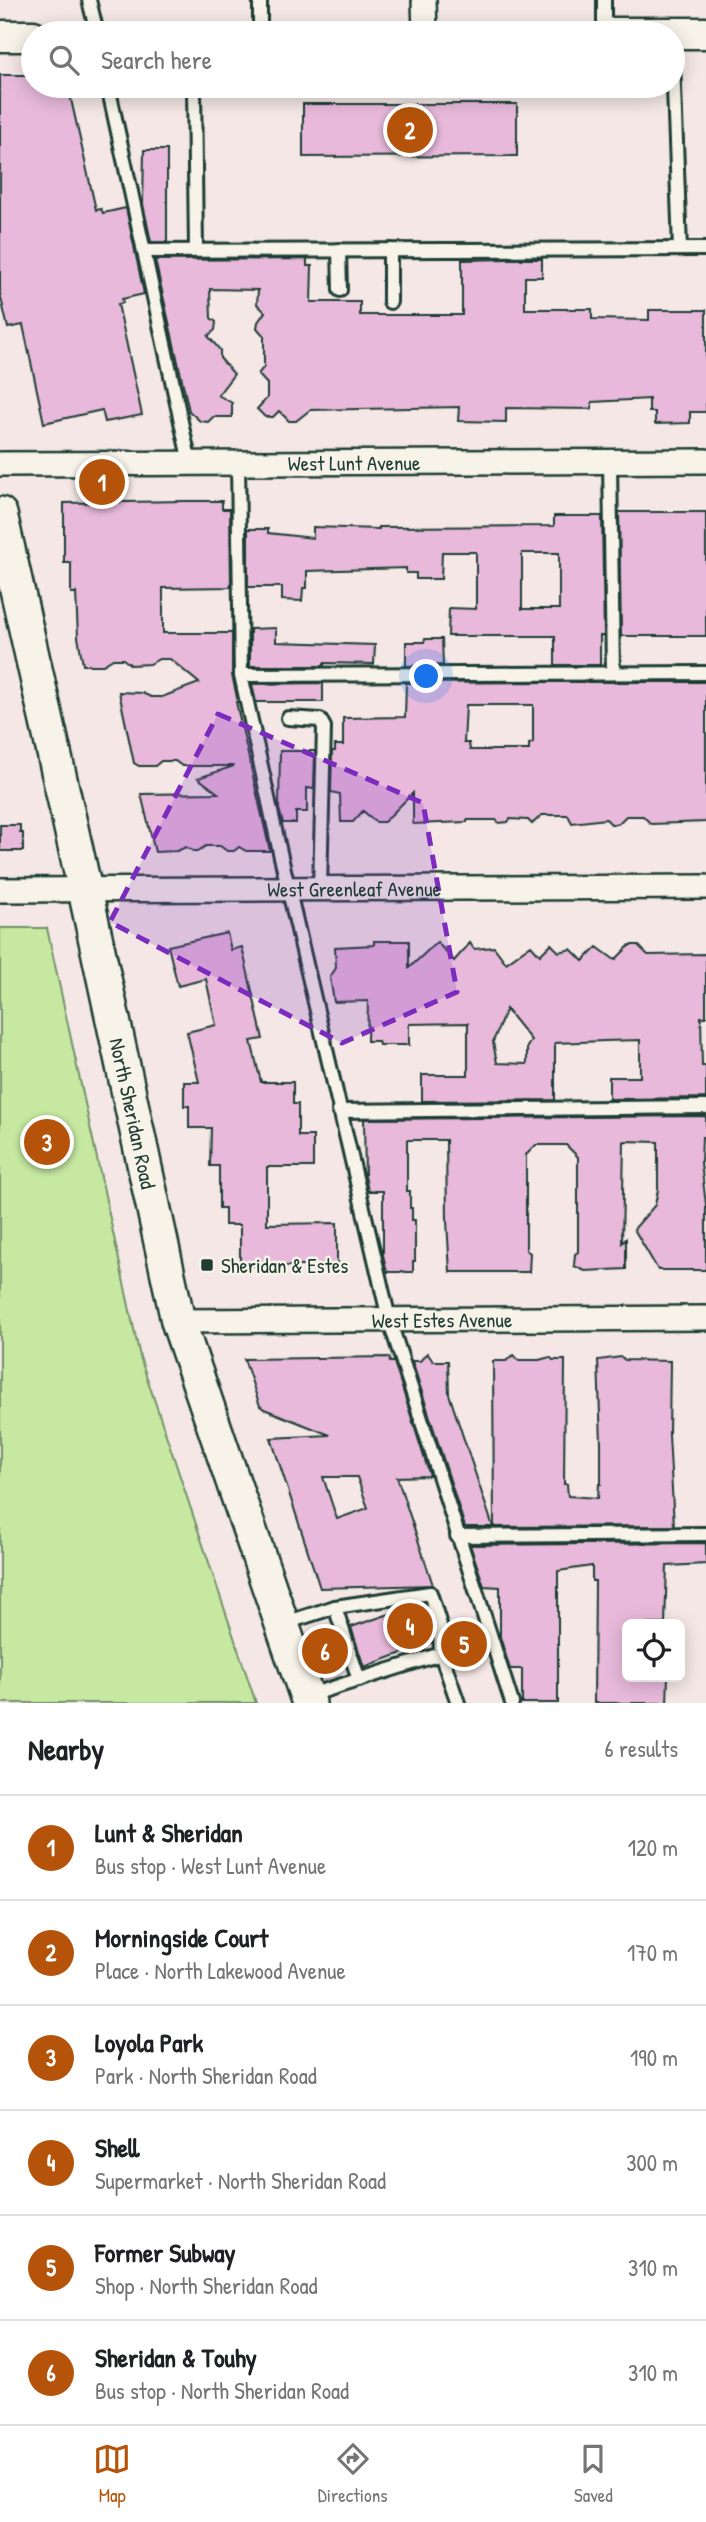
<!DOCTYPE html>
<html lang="en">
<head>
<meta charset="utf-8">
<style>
	body { margin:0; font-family:"Patrick Hand",sans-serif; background:#f6f6f6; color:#202124 }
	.controls { position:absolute; right:21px; bottom:21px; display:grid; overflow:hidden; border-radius:10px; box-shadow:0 4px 18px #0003 }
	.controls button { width:63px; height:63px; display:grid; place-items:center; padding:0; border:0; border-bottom:2px solid #e0e0e0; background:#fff; color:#202124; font:35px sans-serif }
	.you { position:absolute; left:427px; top:677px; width:24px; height:24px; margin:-18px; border:5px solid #fff; border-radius:50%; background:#1a73e8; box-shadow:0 0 0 10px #1a73e833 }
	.badge { display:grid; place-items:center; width:46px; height:46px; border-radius:50%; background:#b45309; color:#fff; font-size:23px; font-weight:700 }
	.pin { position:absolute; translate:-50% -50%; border:4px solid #fff; box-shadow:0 2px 7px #0006 }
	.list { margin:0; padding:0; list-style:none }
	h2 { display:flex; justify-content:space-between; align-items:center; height:91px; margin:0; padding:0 28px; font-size:30px }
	h2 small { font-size:23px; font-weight:400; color:#757577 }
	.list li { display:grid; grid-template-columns:46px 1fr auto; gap:21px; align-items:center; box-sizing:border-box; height:105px; padding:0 28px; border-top:2px solid #e0e0e0 }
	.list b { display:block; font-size:26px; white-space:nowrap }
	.list p { margin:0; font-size:23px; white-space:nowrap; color:#757577 }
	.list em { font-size:23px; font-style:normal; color:#757577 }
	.icon { flex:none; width:38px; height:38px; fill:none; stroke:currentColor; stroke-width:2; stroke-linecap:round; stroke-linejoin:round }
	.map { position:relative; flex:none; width:706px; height:1703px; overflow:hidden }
	.search { position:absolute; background:#fff; box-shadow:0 4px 18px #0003; left:21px; right:21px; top:21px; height:77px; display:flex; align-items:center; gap:18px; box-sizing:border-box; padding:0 24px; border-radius:38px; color:#757577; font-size:26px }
	.sheet { height:721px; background:#fff }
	nav { display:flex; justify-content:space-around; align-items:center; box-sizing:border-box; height:98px; border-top:2px solid #e0e0e0; background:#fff; font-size:19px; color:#757577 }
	nav a { display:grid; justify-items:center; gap:4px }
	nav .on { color:#b45309 }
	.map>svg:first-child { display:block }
	.green { fill:#c6e8a1; stroke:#72926a; stroke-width:2 }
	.building { fill:#e8b9db; stroke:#1f3d34; stroke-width:2; fill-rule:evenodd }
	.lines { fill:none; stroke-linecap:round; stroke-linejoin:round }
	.service-casing { stroke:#1f3d34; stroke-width:18 }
	.minor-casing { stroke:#1f3d34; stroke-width:28 }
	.tertiary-casing { stroke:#1f3d34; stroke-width:35 }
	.secondary-casing { stroke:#1f3d34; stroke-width:38 }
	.service { stroke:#f7f3e8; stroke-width:12 }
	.minor { stroke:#f7f3e8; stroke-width:23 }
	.tertiary { stroke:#f7f3e8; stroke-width:30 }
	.secondary { stroke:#f7f3e8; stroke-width:33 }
	.marked { fill:#7b2cbf; fill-opacity:0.2; stroke:#7b2cbf; stroke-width:5; stroke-dasharray:14 9; stroke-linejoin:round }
	.poi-dot { fill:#1f3d34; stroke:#f7f3e8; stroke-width:2.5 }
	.labels { text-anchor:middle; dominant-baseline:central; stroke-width:5; stroke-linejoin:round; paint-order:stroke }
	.street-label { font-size:21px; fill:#1f3d34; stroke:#f7f3e8 }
	.poi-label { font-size:21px; fill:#1f3d34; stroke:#f7f3e8; text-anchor:start }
</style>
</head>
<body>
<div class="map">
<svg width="706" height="1703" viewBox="0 0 706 1703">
	<rect width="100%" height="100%" fill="#f4e7e5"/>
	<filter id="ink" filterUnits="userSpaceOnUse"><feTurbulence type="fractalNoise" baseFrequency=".0143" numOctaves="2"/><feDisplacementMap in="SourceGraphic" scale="14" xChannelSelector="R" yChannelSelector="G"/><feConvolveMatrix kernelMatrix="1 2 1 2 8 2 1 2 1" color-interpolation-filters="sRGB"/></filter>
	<g filter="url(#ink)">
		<path class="green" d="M0,928H47L140,1357L256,1703H0Z"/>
		<g class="building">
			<path d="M0,75H33V86H68L96,210L101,209L103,213L126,208L144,294L122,299L123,303L118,304L142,415L105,422L102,410L44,423L23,325L8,328L0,294Z"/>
			<path d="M303,104H517V156L303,157Z"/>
			<path d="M144,150H167V242H151L143,204Z"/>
			<path d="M307,259V266H312L311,302H360V315H462V260L508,259H542V277H525V309H592V319L649,320V310H706V412H690V423L655,424V412H649V399L592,402V409L506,408V422L458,421L459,407L310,410L296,421H289L279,411L273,417H265L257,409L267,398V384L258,374L264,367V336L257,328L258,322L265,312L257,304L258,290L210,289L211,318L216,322L215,330L208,336L220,350V358L234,374L218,395L232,403V417H213L208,422L200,421L189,411L155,260Z"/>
			<path d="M186,501H222V509H230L231,587L163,588V633H232V675L238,702H236L270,851H246L239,847L234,851H227L220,846H206L198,851H193L186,847L177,851L155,852L141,794L218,793L198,778L234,766H182L175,761H161L155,766H139L134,763L119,692L142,693L151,697H162L199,683L170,659H159L150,664L131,665L123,659H113L103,665H83L78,637L76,593H71V563H64V503Z"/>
			<path d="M619,512H706V636H621Z"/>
			<path d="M554,516H602L604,636H600V665H555V636H448L449,608L476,609V552H442L441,579H416V573H406V568L307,571V588H303L302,601L282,600V587H248V529H268V533L313,538V527L379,529V527L554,526ZM522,553H559V609H522Z"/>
			<path d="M276,628V642L375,645L374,664L324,663V666H250V629Z"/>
			<path d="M425,639H442L443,665L406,666V642H424Z"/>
			<path d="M555,682H706V822L651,824L643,816H626L618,824H611L606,819L572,823L568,815H542L532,824L528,820L510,819L508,822L499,823L496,820H467V822L413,824V793L384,822H376L363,811L353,822H341L340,794L331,792L332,751H335V745H343V718L405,717L406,683ZM466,705H533V743L529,744V750H470L469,743H464Z"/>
			<path d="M323,683V702H256L252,684Z"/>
			<path d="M280,751H315L314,789L307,788V812H296V823H283L279,809Z"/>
			<path d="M0,825H20V833H23V851H0Z"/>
			<path d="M227,933L231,950L242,947L263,1039L251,1041L261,1082H293V1104H298V1136H313V1167H267V1224L337,1223V1266H240V1225H225V1208H219V1166H210L211,1128H189V1106H184V1082H199L187,1032L216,1025L206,979L178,986L168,946Z"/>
			<path d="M374,941H409V968L437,942L454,961L470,943L474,949L494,947L506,963L531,945L540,955L551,944L559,952L571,949L583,961L597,947L615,960L630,945H638L648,955L706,954V1017H701L702,1066H706V1098L609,1099V1077H640V1040L605,1041L555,1043V1100L422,1101V1075H468V1023L409,1024V1045H379L378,1041H367L368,1001L334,1002L330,977L336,968L335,947L374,945ZM506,1009L531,1040L527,1047V1064L497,1063L493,1042Z"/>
			<path d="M706,1116V1137H702L701,1163L706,1205V1270H658L634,1229L655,1205L658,1190V1142L624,1141L622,1243L626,1239V1269L585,1271L574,1266L575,1254L578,1252V1157L566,1145H536L526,1155V1250L530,1253L529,1272H450L447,1221L446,1140H407V1191H410V1208H412V1220H415V1261H413V1272H387L383,1255V1191H368L365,1176L364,1119Z"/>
			<path d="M427,1353L433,1361H448L449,1394L493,1527H465L412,1361H420Z"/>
			<path d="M513,1355L518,1360H539L550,1357L553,1360H565L564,1484H567L568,1496L598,1498L599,1484H601V1443L598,1360L621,1357L625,1360L670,1361L669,1435L674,1526L494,1527L493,1361H506Z"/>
			<path d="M389,1357L390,1362H394L430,1476L397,1477L433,1585L320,1588L271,1438L330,1435L264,1409L260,1406L244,1359ZM323,1477H357L368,1508L337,1519Z"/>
			<path d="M706,1543V1564L667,1566L665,1624H626V1676L668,1677L667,1703H594L595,1581H592V1566L558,1571V1703H522V1669H510L500,1637V1587L484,1586L470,1545Z"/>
			<path d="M422,1603L431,1629L432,1642L364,1667L351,1627Z"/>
			<path d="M469,1626L471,1629L474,1628L483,1654L455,1664L450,1648L449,1633Z"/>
		</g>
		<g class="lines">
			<g class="service-casing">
				<g id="service">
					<path d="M89,0L97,33"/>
					<path d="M260,0V33"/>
					<path d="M604,0V33"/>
					<path d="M673,61L680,249"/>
					<path d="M108,86L190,463"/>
					<path d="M194,86L196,250"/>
					<path d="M339,250L340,290"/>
					<path d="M390,250V302"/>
					<path d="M143,251L706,249"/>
					<path d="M610,461L613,673"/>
					<path d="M238,463L241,675L281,857L389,1319L512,1703"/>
					<path d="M241,675L706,673"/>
					<path d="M288,718L320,720L324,727L320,889"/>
					<path d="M339,1111L706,1107"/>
					<path d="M457,1536L706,1534"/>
					<path d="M335,1607L430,1593L440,1625L441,1654L458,1703"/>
					<path d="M282,1624L335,1607L359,1680"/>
					<path d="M307,1696L441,1654"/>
				</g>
			</g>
			<g class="minor-casing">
				<g id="minor">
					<path d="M424,0L425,33"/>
					<path id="s1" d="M0,464L706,461"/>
					<path id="s2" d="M0,890L706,887"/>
					<path id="s3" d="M178,1321L706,1318"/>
				</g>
			</g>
			<g class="tertiary-casing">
				<g id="tertiary">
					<path d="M614,33H706"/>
					<path d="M0,36H33"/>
				</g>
			</g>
			<g class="secondary-casing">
				<g id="secondary">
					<path id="s4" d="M0,514L85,890L178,1321L309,1703"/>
				</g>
			</g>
			<use href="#service" class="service"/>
			<use href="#minor" class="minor"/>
			<use href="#tertiary" class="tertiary"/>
			<use href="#secondary" class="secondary"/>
		</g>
	</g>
	<path class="marked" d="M218,714L423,803L457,992L342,1043L110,922Z"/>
	<rect class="poi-dot" x="200" y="1258" width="14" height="14" rx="3.5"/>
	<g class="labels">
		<g class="street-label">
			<text stroke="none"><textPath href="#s1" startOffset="354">West Lunt Avenue</textPath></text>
			<text stroke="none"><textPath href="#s2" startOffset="354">West Greenleaf Avenue</textPath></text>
			<text stroke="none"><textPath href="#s4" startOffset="614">North Sheridan Road</textPath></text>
			<text stroke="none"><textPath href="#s3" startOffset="264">West Estes Avenue</textPath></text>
		</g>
		<g class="poi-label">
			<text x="221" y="1265">Sheridan &amp; Estes</text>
		</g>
	</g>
</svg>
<div class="controls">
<button><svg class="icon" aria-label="locate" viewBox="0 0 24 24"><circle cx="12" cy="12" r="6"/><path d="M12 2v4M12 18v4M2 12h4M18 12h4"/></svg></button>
</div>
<div class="you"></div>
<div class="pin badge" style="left:102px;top:482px">1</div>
<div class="pin badge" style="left:410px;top:130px">2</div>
<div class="pin badge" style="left:47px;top:1142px">3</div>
<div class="pin badge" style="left:410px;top:1626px">4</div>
<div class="pin badge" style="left:464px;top:1644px">5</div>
<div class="pin badge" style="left:325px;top:1651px">6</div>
<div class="search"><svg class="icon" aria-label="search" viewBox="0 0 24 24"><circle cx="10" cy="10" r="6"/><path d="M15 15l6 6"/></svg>Search here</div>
</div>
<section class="sheet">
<h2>Nearby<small>6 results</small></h2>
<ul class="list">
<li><span class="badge">1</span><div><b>Lunt &amp; Sheridan</b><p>Bus stop · West Lunt Avenue</p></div><em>120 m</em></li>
<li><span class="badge">2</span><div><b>Morningside Court</b><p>Place · North Lakewood Avenue</p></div><em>170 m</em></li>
<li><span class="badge">3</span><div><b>Loyola Park</b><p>Park · North Sheridan Road</p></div><em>190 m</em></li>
<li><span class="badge">4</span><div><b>Shell</b><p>Supermarket · North Sheridan Road</p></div><em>300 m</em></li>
<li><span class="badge">5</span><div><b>Former Subway</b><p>Shop · North Sheridan Road</p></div><em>310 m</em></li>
<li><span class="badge">6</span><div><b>Sheridan &amp; Touhy</b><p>Bus stop · North Sheridan Road</p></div><em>310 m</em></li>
</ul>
</section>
<nav>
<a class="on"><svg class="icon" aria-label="map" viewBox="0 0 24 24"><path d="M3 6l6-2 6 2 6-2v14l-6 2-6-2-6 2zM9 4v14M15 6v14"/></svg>Map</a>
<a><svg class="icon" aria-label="directions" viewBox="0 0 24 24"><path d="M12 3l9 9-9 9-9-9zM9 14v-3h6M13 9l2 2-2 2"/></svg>Directions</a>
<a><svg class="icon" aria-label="saved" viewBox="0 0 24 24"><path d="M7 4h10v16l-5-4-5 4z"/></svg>Saved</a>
</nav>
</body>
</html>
